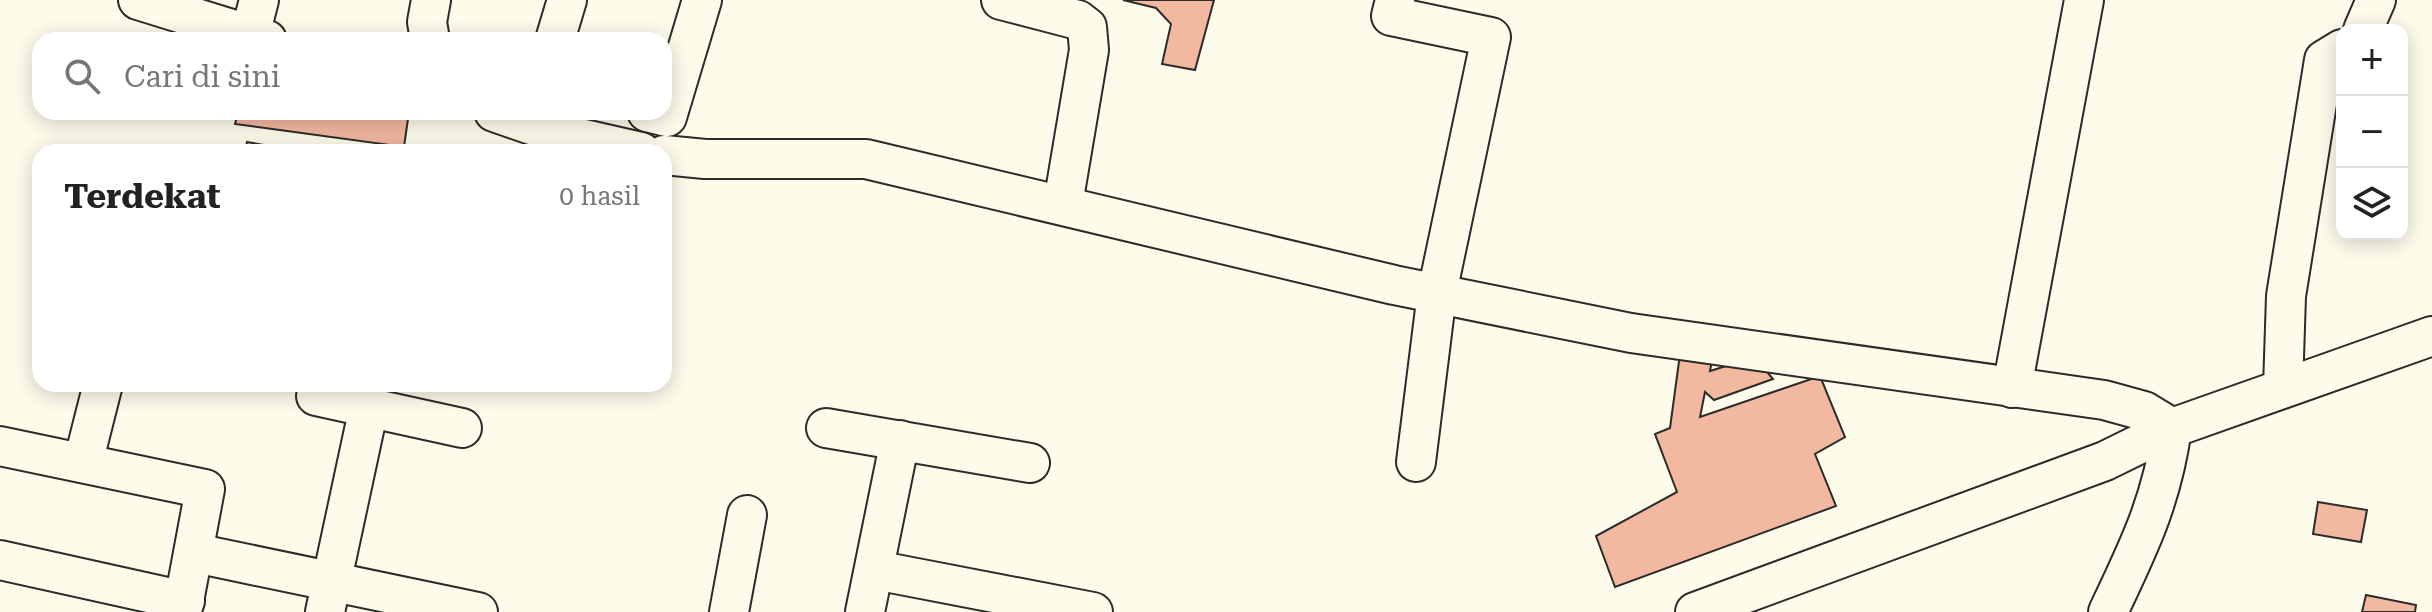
<!DOCTYPE html>
<html lang="id">
<head>
<meta charset="utf-8">
<style>
	body { margin:0; font-family:"Roboto Serif",serif; background:#f6f6f6; color:#222 }
	.controls { position:absolute; right:24px; top:24px; display:grid; overflow:hidden; border-radius:16px; box-shadow:0 4px 20px #0003 }
	.controls button { width:72px; height:72px; display:grid; place-items:center; padding:0; border:0; border-bottom:2px solid #e0e0e0; background:#fff; color:#222; font:40px sans-serif }
	.list { margin:0; padding:0; list-style:none }
	h2 { display:flex; justify-content:space-between; align-items:center; height:104px; margin:0; padding:0 32px; font-size:34px }
	h2 small { font-size:26px; font-weight:400; color:#767676 }
	.icon { flex:none; width:44px; height:44px; fill:none; stroke:currentColor; stroke-width:2; stroke-linecap:round; stroke-linejoin:round }
	.map { position:relative; flex:none; width:2432px; height:612px; overflow:hidden }
	.search { position:absolute; background:#fff; box-shadow:0 4px 20px #0003; left:32px; top:32px; width:640px; height:88px; display:flex; align-items:center; gap:20px; box-sizing:border-box; padding:0 28px; border-radius:24px; color:#767676; font-size:30px }
	.panel { position:absolute; background:#fff; box-shadow:0 4px 20px #0003; left:32px; top:144px; width:640px; height:248px; border-radius:24px }
	.map>svg:first-child { display:block }
	.building { fill:#f2b8a0; stroke:#2b2b2b; stroke-width:2 }
	.lines { fill:none; stroke-linecap:round; stroke-linejoin:round }
	.minor-casing { stroke:#2b2b2b; stroke-width:42 }
	.minor { stroke:#fdfbea; stroke-width:38 }
</style>
</head>
<body>
<div class="map">
<svg width="2432" height="612" viewBox="0 0 2432 612">
	<rect width="100%" height="100%" fill="#fdfbea"/>
	<g class="building">
		<path d="M1123,0H1214L1195,70L1162,64L1171,24L1156,8Z"/>
		<path d="M238,112H409L404,147L235,124Z"/>
		<path d="M247,142L304,152H245Z"/>
		<path d="M1680,354L1712,360L1710,371L1755,357L1773,379L1714,400L1705,392L1700,417L1820,376L1845,437L1815,454L1836,506L1615,587L1596,536L1677,492L1655,434L1670,428Z"/>
		<path d="M2318,502L2367,510L2361,542L2313,534Z"/>
		<path d="M2366,595L2416,605L2415,612H2362Z"/>
	</g>
	<g class="lines">
		<g class="minor-casing">
			<g id="minor">
				<path d="M138,0L267,40"/>
				<path d="M1001,0L1078,20L1087,27L1089,50L1063,204"/>
				<path d="M1395,0L1391,16L1491,37L1437,293L1416,462"/>
				<path d="M2363,30L2376,0"/>
				<path d="M250,35L259,0"/>
				<path d="M430,40L427,22L431,0"/>
				<path d="M555,40L567,0"/>
				<path d="M494,112L549,131L641,152"/>
				<path d="M647,112L667,117L702,0"/>
				<path d="M664,155L705,159H866L1394,285L1631,333L2104,400L2144,411L2172,428C2162,500 2139,547 2108,612"/>
				<path d="M2012,388L2084,0"/>
				<path d="M2283,388L2286,296L2324,60L2342,49"/>
				<path d="M316,396L462,428"/>
				<path d="M826,428L1030,463"/>
				<path d="M0,446L205,489L182,612"/>
				<path d="M83,463L103,384"/>
				<path d="M195,553L478,612"/>
				<path d="M0,560L185,601"/>
				<path d="M875,570L1093,612"/>
				<path d="M325,612L369,407"/>
				<path d="M729,612L747,515"/>
				<path d="M865,612L900,440"/>
				<path d="M1695,612L2105,461L2172,428L2432,336"/>
			</g>
		</g>
		<use href="#minor" class="minor"/>
	</g>
</svg>
<div class="controls">
<button>+</button>
<button>−</button>
<button><svg class="icon" aria-label="layers" viewBox="0 0 24 24"><path d="M12 4l9 5-9 5-9-5zM3 14l9 5 9-5"/></svg></button>
</div>
<div class="search"><svg class="icon" aria-label="search" viewBox="0 0 24 24"><circle cx="10" cy="10" r="6"/><path d="M15 15l6 6"/></svg>Cari di sini</div>
<section class="panel">
<h2>Terdekat<small>0 hasil</small></h2>
<ul class="list">
</ul>
</section>
</div>
</body>
</html>
